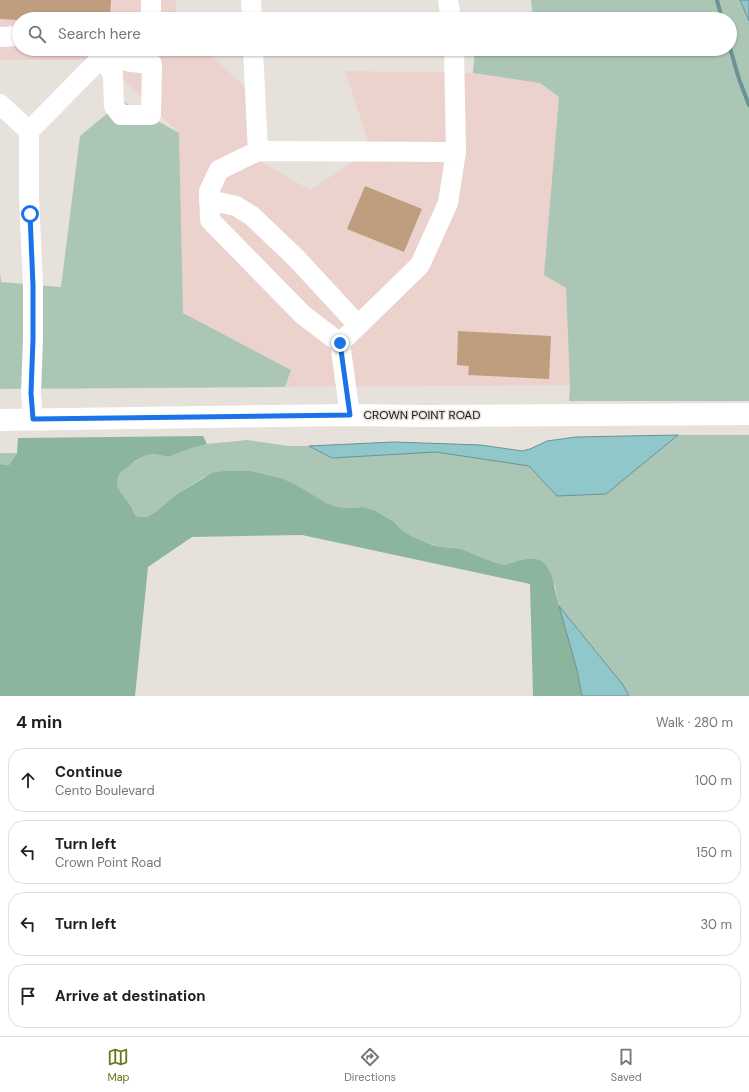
<!DOCTYPE html>
<html lang="en">
<head>
<meta charset="utf-8">
<style>
	body { margin:0; font-family:"DM Sans",sans-serif; background:#f2f2f2; color:#202124 }
	.stop { position:absolute; width:12px; height:12px; margin:-9px; border:3px solid #1a73e8; border-radius:50%; background:#fff }
	.stop.end { background:#1a73e8; border-color:#fff; box-shadow:0 1px 4px #0008 }
	.list { margin:0; padding:0; list-style:none }
	h2 { display:flex; justify-content:space-between; align-items:center; height:52px; margin:0; padding:0 16px; font-size:17px }
	h2 small { font-size:13px; font-weight:400; color:#757577 }
	.list li { display:grid; grid-template-columns:26px 1fr auto; gap:12px; align-items:center; box-sizing:border-box; height:64px; margin:0 8px 8px; padding:0 8px; border:1px solid #e0e0e0; border-radius:16px }
	.list b { display:block; font-size:15px; white-space:nowrap }
	.list p { margin:0; font-size:13px; white-space:nowrap; color:#757577 }
	.list em { font-size:13px; font-style:normal; color:#757577 }
	.icon { flex:none; width:22px; height:22px; fill:none; stroke:currentColor; stroke-width:2; stroke-linecap:round; stroke-linejoin:round }
	.map { position:relative; flex:none; width:749px; height:696px; overflow:hidden }
	.search { position:absolute; background:#fff; box-shadow:0 1px 3px #0004; left:12px; right:12px; top:12px; height:44px; display:flex; align-items:center; gap:10px; box-sizing:border-box; padding:0 14px; border-radius:22px; color:#757577; font-size:15px }
	.sheet { height:340px; background:#fff }
	nav { display:flex; justify-content:space-around; align-items:center; box-sizing:border-box; height:56px; border-top:1px solid #e0e0e0; background:#fff; font-size:11px; color:#757577 }
	nav a { display:grid; justify-items:center; gap:2px }
	nav .on { color:#6e751e }
	.map>svg:first-child { display:block }
	.industrial { fill:#ecd2cd }
	.green { fill:#acc6b6 }
	.forest { fill:#8bb59c }
	.water { fill:#8fc7cb; stroke:#6b9294 }
	.lines { fill:none; stroke-linecap:round; stroke-linejoin:round }
	.stream { stroke:#6b9294; stroke-width:4 }
	.building { fill:#bf9e7f }
	.minor { stroke:#fff; stroke-width:20 }
	.major { stroke:#fff; stroke-width:22 }
	.route { stroke:#1a73e8; stroke-width:5 }
	.labels { text-anchor:middle; dominant-baseline:central; stroke-width:3; stroke-linejoin:round; paint-order:stroke }
	.street-label { font-size:12px; fill:#171513; stroke:#e7e1dc }
</style>
</head>
<body>
<div class="map">
<svg width="749" height="696" viewBox="0 0 749 696">
	<rect width="100%" height="100%" fill="#e7e1dc"/>
	<path class="industrial" d="M0,0H176V19H19V49H205L246,88L249,155L310,190L371,150L345,71L473,73L540,83L560,97L544,275L566,288L570,385L285,387L291,370L183,313L179,133L102,60H0Z"/>
	<g class="green">
		<path d="M531,0H740L749,22V401H569L570,384L566,288L544,275L559,97L540,83L473,73L475,49H730V19H533Z"/>
		<path d="M122,101L179,133L183,313L291,370L285,387L0,389V273L1,282L61,287L80,136Z"/>
		<path d="M678,435H749V696H629L623,685L559,606L555,586L527,559L520,560L505,565L496,563L461,549L436,546L413,537L402,530L393,521L374,510L363,507L348,508L337,507L326,503L281,478L251,471L204,477L177,494L154,513L145,517H139L135,515L131,506L121,493L117,485L118,477L120,473L129,465L147,455L155,454L168,457L192,448L207,444L247,440L289,446H309L332,458L436,452L529,466L557,495L606,494Z"/>
		<path d="M0,453H17L9,465L0,464Z"/>
	</g>
	<path class="forest" d="M203,436L207,444L192,448L168,457L155,454L147,455L135,461L120,473L118,477L117,485L121,493L131,506L135,515L139,517H145L148,516L154,513L177,494L212,473L224,471H251L281,478L296,485L326,503L337,507L348,508L363,507L374,510L393,521L402,530L413,537L435,546L461,549L496,563L505,565L520,560L527,559H536L541,561L546,565L551,574L559,606L577,670L582,696H533L530,584L302,535L192,537L148,567L135,696H0V464L9,465L17,453L18,438Z"/>
	<g class="water">
		<path d="M740,0H749V21Z"/>
		<path d="M678,435L606,494L557,496L529,466L436,452L332,458L309,446L394,442L481,445L522,451L530,449L547,441L576,437Z"/>
		<path d="M559,606L623,685L629,696H582L577,670Z"/>
	</g>
	<g class="lines">
		<g class="stream">
			<path d="M717,0L722,19"/>
			<path d="M730,48L739,79L749,105"/>
		</g>
	</g>
	<g class="building">
		<path d="M0,0H111L110,19H19V20L0,19Z"/>
		<path d="M365,186L422,209L404,252L347,229Z"/>
		<path d="M458,331L551,336L549,379L468,375L469,366L457,365Z"/>
	</g>
	<g class="lines">
		<g class="minor">
			<path d="M251,0L252,19"/>
			<path d="M448,0L451,19"/>
			<path d="M147,19L151,16V0"/>
			<path d="M0,37L19,36"/>
			<path d="M95,49L103,56L113,75L114,106L121,115H151L152,64L131,62L103,56"/>
			<path d="M253,49L258,151"/>
			<path d="M454,49L456,152"/>
			<path d="M0,104L29,131"/>
			<path d="M29,131V197L33,286V339L31,393L33,419"/>
			<path d="M29,131L103,56L112,49"/>
			<path d="M209,200L236,206L252,216L296,258L358,325"/>
			<path d="M340,343L420,265L448,203L456,152L258,151L219,170L209,191L210,220L303,315L340,343L350,415"/>
		</g>
		<path class="major" d="M0,420L350,415L423,416L749,414"/>
	</g>
	<g class="lines">
		<path class="route" d="M30,214L33,286V339L31,393L33,419L350,415L340,343"/>
	</g>
	<g class="labels">
		<g class="street-label">
			<text x="422" y="415">CROWN POINT ROAD</text>
		</g>
	</g>
</svg>
<div class="stop" style="left:30px;top:214px"></div>
<div class="stop end" style="left:340px;top:343px"></div>
<div class="search"><svg class="icon" aria-label="search" viewBox="0 0 24 24"><circle cx="10" cy="10" r="6"/><path d="M15 15l6 6"/></svg>Search here</div>
</div>
<section class="sheet">
<h2>4 min<small>Walk · 280 m</small></h2>
<ul class="list">
<li><svg class="icon" aria-label="ahead" viewBox="0 0 24 24"><path d="M12 20V5M6 11l6-6 6 6"/></svg><div><b>Continue</b><p>Cento Boulevard</p></div><em>100 m</em></li>
<li><svg class="icon" aria-label="left" viewBox="0 0 24 24"><path d="M17 20v-9H6M10 6l-5 5 5 5"/></svg><div><b>Turn left</b><p>Crown Point Road</p></div><em>150 m</em></li>
<li><svg class="icon" aria-label="left" viewBox="0 0 24 24"><path d="M17 20v-9H6M10 6l-5 5 5 5"/></svg><div><b>Turn left</b></div><em>30 m</em></li>
<li><svg class="icon" aria-label="arrive" viewBox="0 0 24 24"><path d="M6 21V4h12l-3 4 3 4H6"/></svg><div><b>Arrive at destination</b></div></li>
</ul>
</section>
<nav>
<a class="on"><svg class="icon" aria-label="map" viewBox="0 0 24 24"><path d="M3 6l6-2 6 2 6-2v14l-6 2-6-2-6 2zM9 4v14M15 6v14"/></svg>Map</a>
<a><svg class="icon" aria-label="directions" viewBox="0 0 24 24"><path d="M12 3l9 9-9 9-9-9zM9 14v-3h6M13 9l2 2-2 2"/></svg>Directions</a>
<a><svg class="icon" aria-label="saved" viewBox="0 0 24 24"><path d="M7 4h10v16l-5-4-5 4z"/></svg>Saved</a>
</nav>
</body>
</html>
